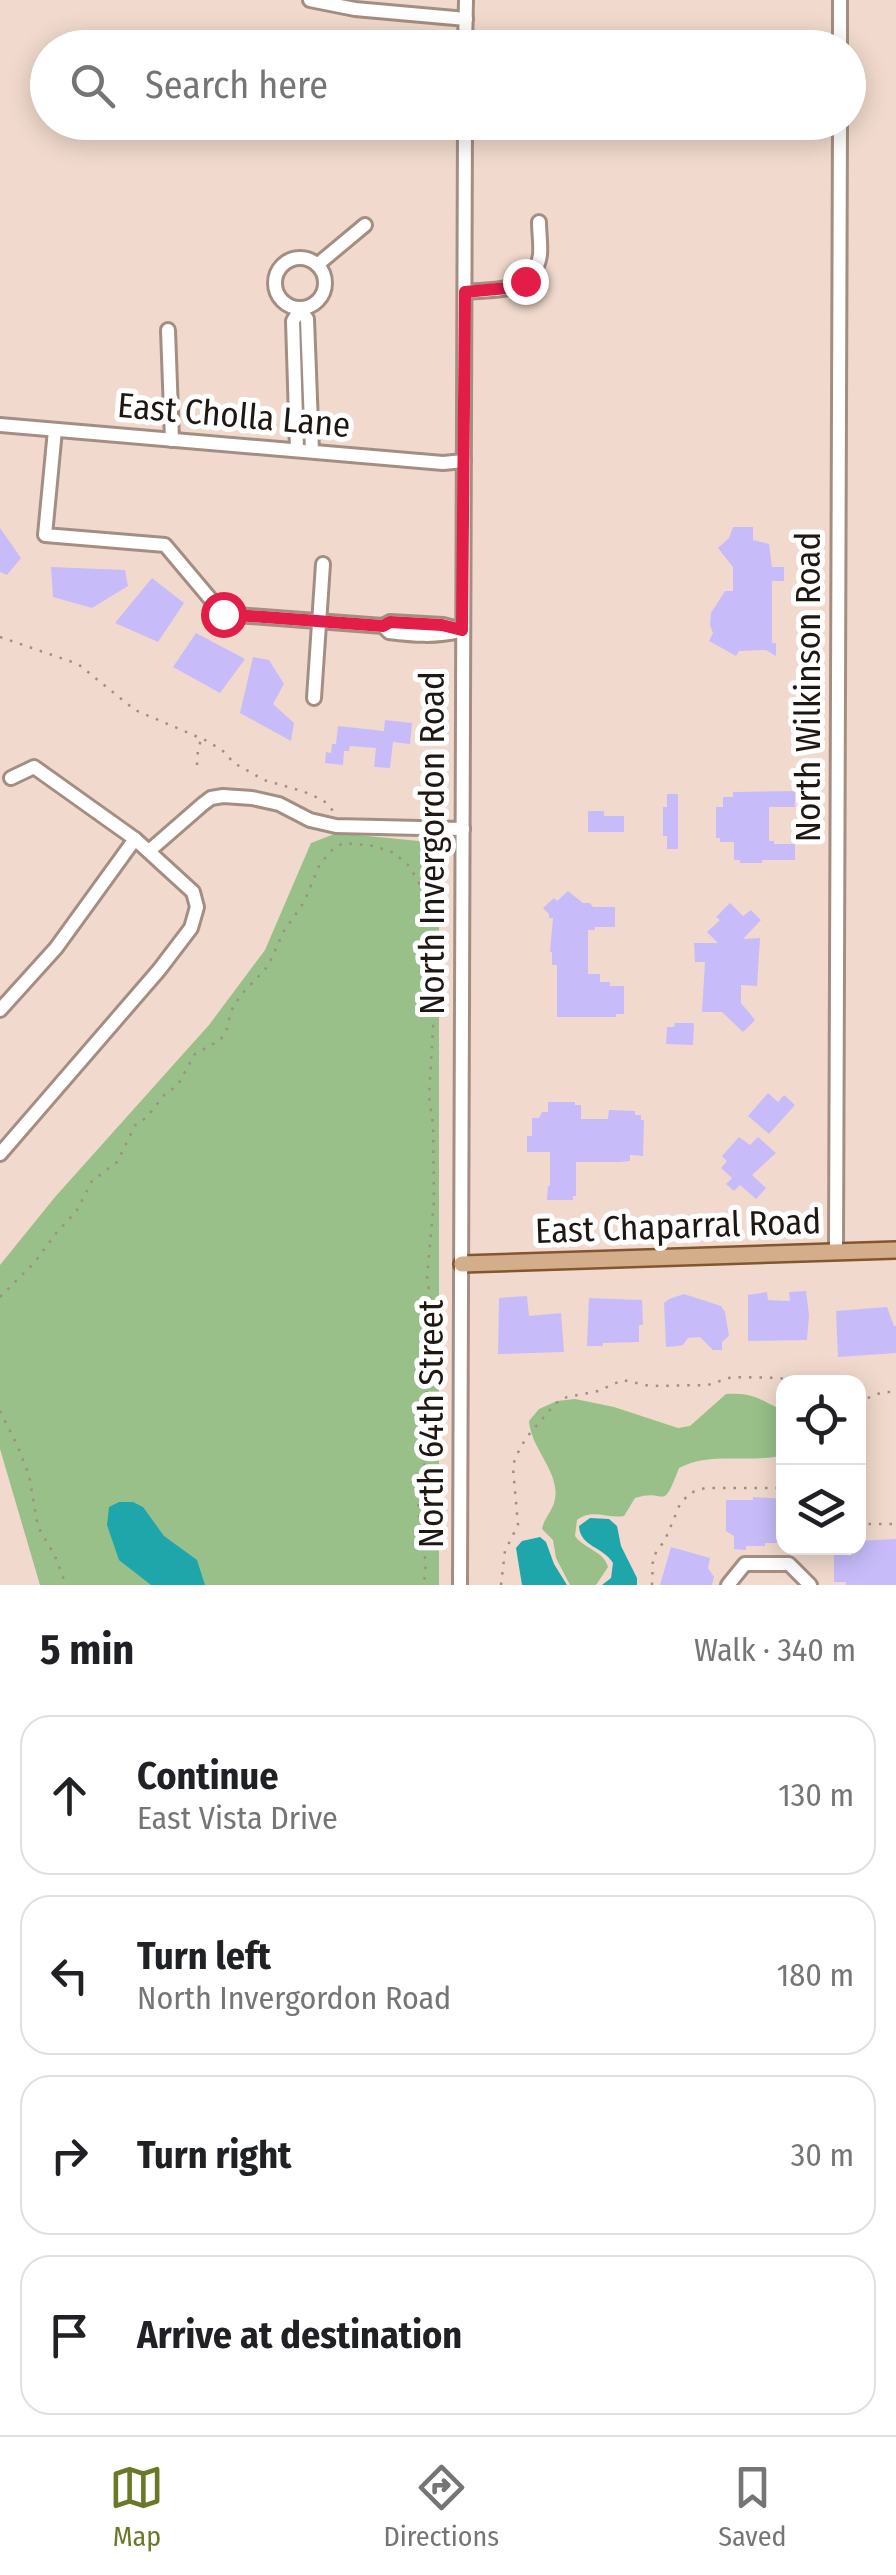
<!DOCTYPE html>
<html lang="en">
<head>
<meta charset="utf-8">
<style>
	body { margin:0; font-family:"Fira Sans Condensed",sans-serif; background:#f6f6f6; color:#202124 }
	.controls { position:absolute; right:30px; bottom:30px; display:grid; overflow:hidden; border-radius:20px; box-shadow:0 5px 25px #0003 }
	.controls button { width:90px; height:90px; display:grid; place-items:center; padding:0; border:0; border-bottom:2px solid #e0e0e0; background:#fff; color:#202124; font:50px sans-serif }
	.stop { position:absolute; width:30px; height:30px; margin:-22px; border:8px solid #e11d48; border-radius:50%; background:#fff }
	.stop.end { background:#e11d48; border-color:#fff; box-shadow:0 2px 10px #0008 }
	.list { margin:0; padding:0; list-style:none }
	h2 { display:flex; justify-content:space-between; align-items:center; height:130px; margin:0; padding:0 40px; font-size:42px }
	h2 small { font-size:32px; font-weight:400; color:#757577 }
	.list li { display:grid; grid-template-columns:65px 1fr auto; gap:30px; align-items:center; box-sizing:border-box; height:160px; margin:0 20px 20px; padding:0 20px; border:2px solid #e0e0e0; border-radius:30px }
	.list b { display:block; font-size:38px; white-space:nowrap }
	.list p { margin:0; font-size:32px; white-space:nowrap; color:#757577 }
	.list em { font-size:32px; font-style:normal; color:#757577 }
	.icon { flex:none; width:55px; height:55px; fill:none; stroke:currentColor; stroke-width:2; stroke-linecap:round; stroke-linejoin:round }
	.map { position:relative; flex:none; width:896px; height:1585px; overflow:hidden }
	.search { position:absolute; background:#fff; box-shadow:0 5px 25px #0003; left:30px; right:30px; top:30px; height:110px; display:flex; align-items:center; gap:25px; box-sizing:border-box; padding:0 35px; border-radius:55px; color:#757577; font-size:38px }
	.sheet { height:850px; background:#fff }
	nav { display:flex; justify-content:space-around; align-items:center; box-sizing:border-box; height:140px; border-top:2px solid #e0e0e0; background:#fff; font-size:28px; color:#757577 }
	nav a { display:grid; justify-items:center; gap:5px }
	nav .on { color:#697928 }
	.map>svg:first-child { display:block }
	.green { fill:#98c088 }
	.water { fill:#1fa6ab }
	.building { fill:#c7bcf9 }
	.lines { fill:none; stroke-linecap:round; stroke-linejoin:round }
	.minor-casing { stroke:#a48e82; stroke-width:18 }
	.major-casing { stroke:#82562f; stroke-width:20 }
	.path { stroke:#9f8e84; stroke-width:2.5; stroke-dasharray:2.5 8; stroke-linecap:butt }
	.minor { stroke:#fff; stroke-width:12 }
	.major { stroke:#d4ae8b; stroke-width:15 }
	.route { stroke:#e11d48; stroke-width:12 }
	.labels { text-anchor:middle; dominant-baseline:central; stroke-width:10; stroke-linejoin:round; paint-order:stroke }
	.street-label { font-size:35px; fill:#1f1712; stroke:#fff }
</style>
</head>
<body>
<div class="map">
<svg width="896" height="1585" viewBox="0 0 896 1585">
	<rect width="100%" height="100%" fill="#f1dacd"/>
	<g class="green">
		<path d="M337,833L419,841L439,852V1585H40L0,1449V1265L55,1197L209,1025L265,950L311,843Z"/>
		<path d="M726,1394C755,1392 759,1400 783,1410V1455C750,1464 710,1451 679,1468C661,1515 668,1487 635,1498L624,1516C608,1519 592,1508 577,1520L575,1536C584,1549 604,1551 608,1567L596,1585H570L556,1558L553,1540L542,1529C544,1518 553,1511 555,1499C560,1472 531,1449 529,1421L539,1409L557,1401L575,1399L614,1407L678,1428L690,1426Z"/>
	</g>
	<g class="water">
		<path d="M119,1502H133L143,1507L164,1536L197,1560L205,1585H151L119,1560L107,1525L109,1507Z"/>
		<path d="M590,1518L609,1519L617,1526L621,1546L637,1578V1585H602L611,1578L613,1563C604,1547 580,1547 579,1526Z"/>
		<path d="M540,1537L546,1542L554,1564L567,1585H522L516,1548L522,1541Z"/>
	</g>
	<g class="building">
		<path d="M733,527H753V540L769,544L772,567H784V581H772V643H776V656L766,650L739,651L736,656L709,641L713,633L710,625L711,613L725,591H733V567L718,548L729,538Z"/>
		<path d="M0,528L21,558L7,575L0,572Z"/>
		<path d="M51,567L125,570L128,586L92,608L53,597Z"/>
		<path d="M152,578L184,603L158,642L115,623Z"/>
		<path d="M196,633L245,659L220,693L173,667Z"/>
		<path d="M253,657L269,660L284,684L273,704L294,723L291,741L240,713Z"/>
		<path d="M385,720L412,723L410,744L393,742L390,768L374,767L376,748L350,746L349,751H344L343,765L325,763L326,752L331,753L332,744H336L338,726L384,731Z"/>
		<path d="M795,791V807H769V841H774V844H795V860H762V863H740V860H734V842H720V838H716V807H723V797H733V792Z"/>
		<path d="M667,794H678V849H667V836H663V807H667Z"/>
		<path d="M588,811H604V816H624V832H588Z"/>
		<path d="M568,891L583,903H590L593,907H615V927H595V930H588V974H600V982H610V986H624V1014H616V1017H557V965H552V952H550L553,918H549V914L543,908L554,898L557,901Z"/>
		<path d="M730,903L743,916L751,910L761,920L743,939L760,938L757,986L741,985V1003L755,1020L743,1032L722,1012H702L705,962H695L694,943H718L707,932L720,920L716,917Z"/>
		<path d="M675,1023H694L693,1045L666,1044L667,1027H674Z"/>
		<path d="M768,1093L778,1102L784,1095L795,1105L769,1134L748,1116Z"/>
		<path d="M548,1102H575V1105H581V1119H608L609,1110L635,1111V1115H641V1120H644L643,1156L630,1155V1161L620,1162H576V1196H573V1200H547L548,1186H550V1152H527V1136H532V1118H539L542,1112H548Z"/>
		<path d="M739,1137L750,1145L758,1137L776,1153L752,1175L766,1188L756,1199L740,1185L734,1191L726,1184L732,1178L721,1168L727,1161L722,1156Z"/>
		<path d="M806,1291L809,1315L807,1340L748,1341V1295L767,1292L768,1300L790,1301L789,1292Z"/>
		<path d="M684,1294L721,1306L725,1312L729,1336L722,1342V1350H713L700,1337L688,1338L683,1345L678,1346L666,1347L664,1303L669,1299Z"/>
		<path d="M527,1296L529,1316L561,1313L564,1352L498,1354L499,1298Z"/>
		<path d="M589,1298L642,1300L643,1325H639V1342L603,1343V1346H587Z"/>
		<path d="M887,1307L894,1326H896V1353L838,1357L836,1311Z"/>
		<path d="M753,1497L784,1499L782,1543H765V1546H746V1550L734,1549V1536L726,1531V1500H753Z"/>
		<path d="M896,1539V1585H846V1582H834V1548H858V1541Z"/>
		<path d="M671,1547L710,1558L708,1568L714,1577L712,1585H660Z"/>
	</g>
	<g class="lines">
		<g class="minor-casing">
			<g id="minor">
				<path d="M310,0L355,9L466,19"/>
				<path d="M465,48L466,0"/>
				<path d="M840,48V0"/>
				<circle cx="300" cy="283" r="25"/>
				<path d="M317,265L365,225"/>
				<path d="M465,292C495,289 534,294 540,255C541,244 539,233 539,222"/>
				<path d="M168,330L172,440"/>
				<path d="M0,425L443,463L464,461"/>
				<path d="M55,430L45,535L165,545L223,614L383,626L390,622L443,625L462,630"/>
				<path d="M297,450L293,321L300,309L307,319L312,451"/>
				<path d="M383,626L389,632C413,635 436,637 460,631"/>
				<path d="M314,698L323,564"/>
				<path d="M149,851L203,804L211,798L223,796L252,798L279,804L310,820L336,826L463,829"/>
				<path d="M0,1010L56,948L135,839"/>
				<path d="M0,1154L159,970L191,928L197,907L193,892L135,839L34,767L11,778"/>
				<path d="M836,1251L840,122"/>
				<path d="M460,1585L465,122"/>
				<path d="M728,1585L745,1564H789L810,1585"/>
			</g>
		</g>
		<g class="major-casing">
			<path id="major" d="M462,1264L896,1250"/>
		</g>
		<g class="path">
			<path d="M0,637L78,664L135,710L205,740L222,750L234,763L264,780L302,791L323,800L335,813"/>
			<path d="M197,765L198,749L201,740"/>
			<path d="M0,1297L34,1263L57,1232L76,1212L92,1181L117,1162L136,1124L146,1118L165,1094L177,1086L195,1054L220,1040L226,1032L231,1011L241,995L268,966L284,931L304,902L320,864L332,850L343,843L374,846L394,853L409,866L431,903L434,918V1011L429,1097L433,1124L434,1201L427,1277L432,1311L426,1378L427,1400L420,1434L425,1466L418,1488V1500L420,1532L426,1563L424,1585"/>
			<path d="M858,1402L883,1392H896"/>
			<path d="M0,1411L18,1447L29,1475L38,1527L55,1556L66,1585"/>
			<path d="M858,1524H896"/>
			<path d="M501,1585L505,1551L518,1525L513,1468L515,1458L526,1438L556,1403L567,1397L598,1391L623,1380L650,1386L708,1385L732,1377L780,1378L798,1382"/>
			<path d="M652,1585L653,1557L665,1540L680,1504L690,1493L705,1488H784"/>
		</g>
		<use href="#minor" class="minor"/>
		<use href="#major" class="major"/>
	</g>
	<g class="lines">
		<path class="route" d="M223,614L383,626L390,622L442,625L462,630L465,292L517,287L525,281"/>
	</g>
	<g class="labels">
		<g class="street-label">
			<text transform="translate(234 415) rotate(5)">East Cholla Lane</text>
			<text transform="translate(808 687) rotate(-90)">North Wilkinson Road</text>
			<text transform="translate(432 843) rotate(-90)">North Invergordon Road</text>
			<text transform="translate(678 1226) rotate(-2)">East Chaparral Road</text>
			<text transform="translate(431 1424) rotate(-90)">North 64th Street</text>
		</g>
	</g>
</svg>
<div class="controls">
<button><svg class="icon" aria-label="locate" viewBox="0 0 24 24"><circle cx="12" cy="12" r="6"/><path d="M12 2v4M12 18v4M2 12h4M18 12h4"/></svg></button>
<button><svg class="icon" aria-label="layers" viewBox="0 0 24 24"><path d="M12 4l9 5-9 5-9-5zM3 14l9 5 9-5"/></svg></button>
</div>
<div class="stop" style="left:223px;top:614px"></div>
<div class="stop end" style="left:525px;top:281px"></div>
<div class="search"><svg class="icon" aria-label="search" viewBox="0 0 24 24"><circle cx="10" cy="10" r="6"/><path d="M15 15l6 6"/></svg>Search here</div>
</div>
<section class="sheet">
<h2>5 min<small>Walk · 340 m</small></h2>
<ul class="list">
<li><svg class="icon" aria-label="ahead" viewBox="0 0 24 24"><path d="M12 20V5M6 11l6-6 6 6"/></svg><div><b>Continue</b><p>East Vista Drive</p></div><em>130 m</em></li>
<li><svg class="icon" aria-label="left" viewBox="0 0 24 24"><path d="M17 20v-9H6M10 6l-5 5 5 5"/></svg><div><b>Turn left</b><p>North Invergordon Road</p></div><em>180 m</em></li>
<li><svg class="icon" aria-label="right" viewBox="0 0 24 24"><path d="M7 20v-9h11M14 6l5 5-5 5"/></svg><div><b>Turn right</b></div><em>30 m</em></li>
<li><svg class="icon" aria-label="arrive" viewBox="0 0 24 24"><path d="M6 21V4h12l-3 4 3 4H6"/></svg><div><b>Arrive at destination</b></div></li>
</ul>
</section>
<nav>
<a class="on"><svg class="icon" aria-label="map" viewBox="0 0 24 24"><path d="M3 6l6-2 6 2 6-2v14l-6 2-6-2-6 2zM9 4v14M15 6v14"/></svg>Map</a>
<a><svg class="icon" aria-label="directions" viewBox="0 0 24 24"><path d="M12 3l9 9-9 9-9-9zM9 14v-3h6M13 9l2 2-2 2"/></svg>Directions</a>
<a><svg class="icon" aria-label="saved" viewBox="0 0 24 24"><path d="M7 4h10v16l-5-4-5 4z"/></svg>Saved</a>
</nav>
</body>
</html>
